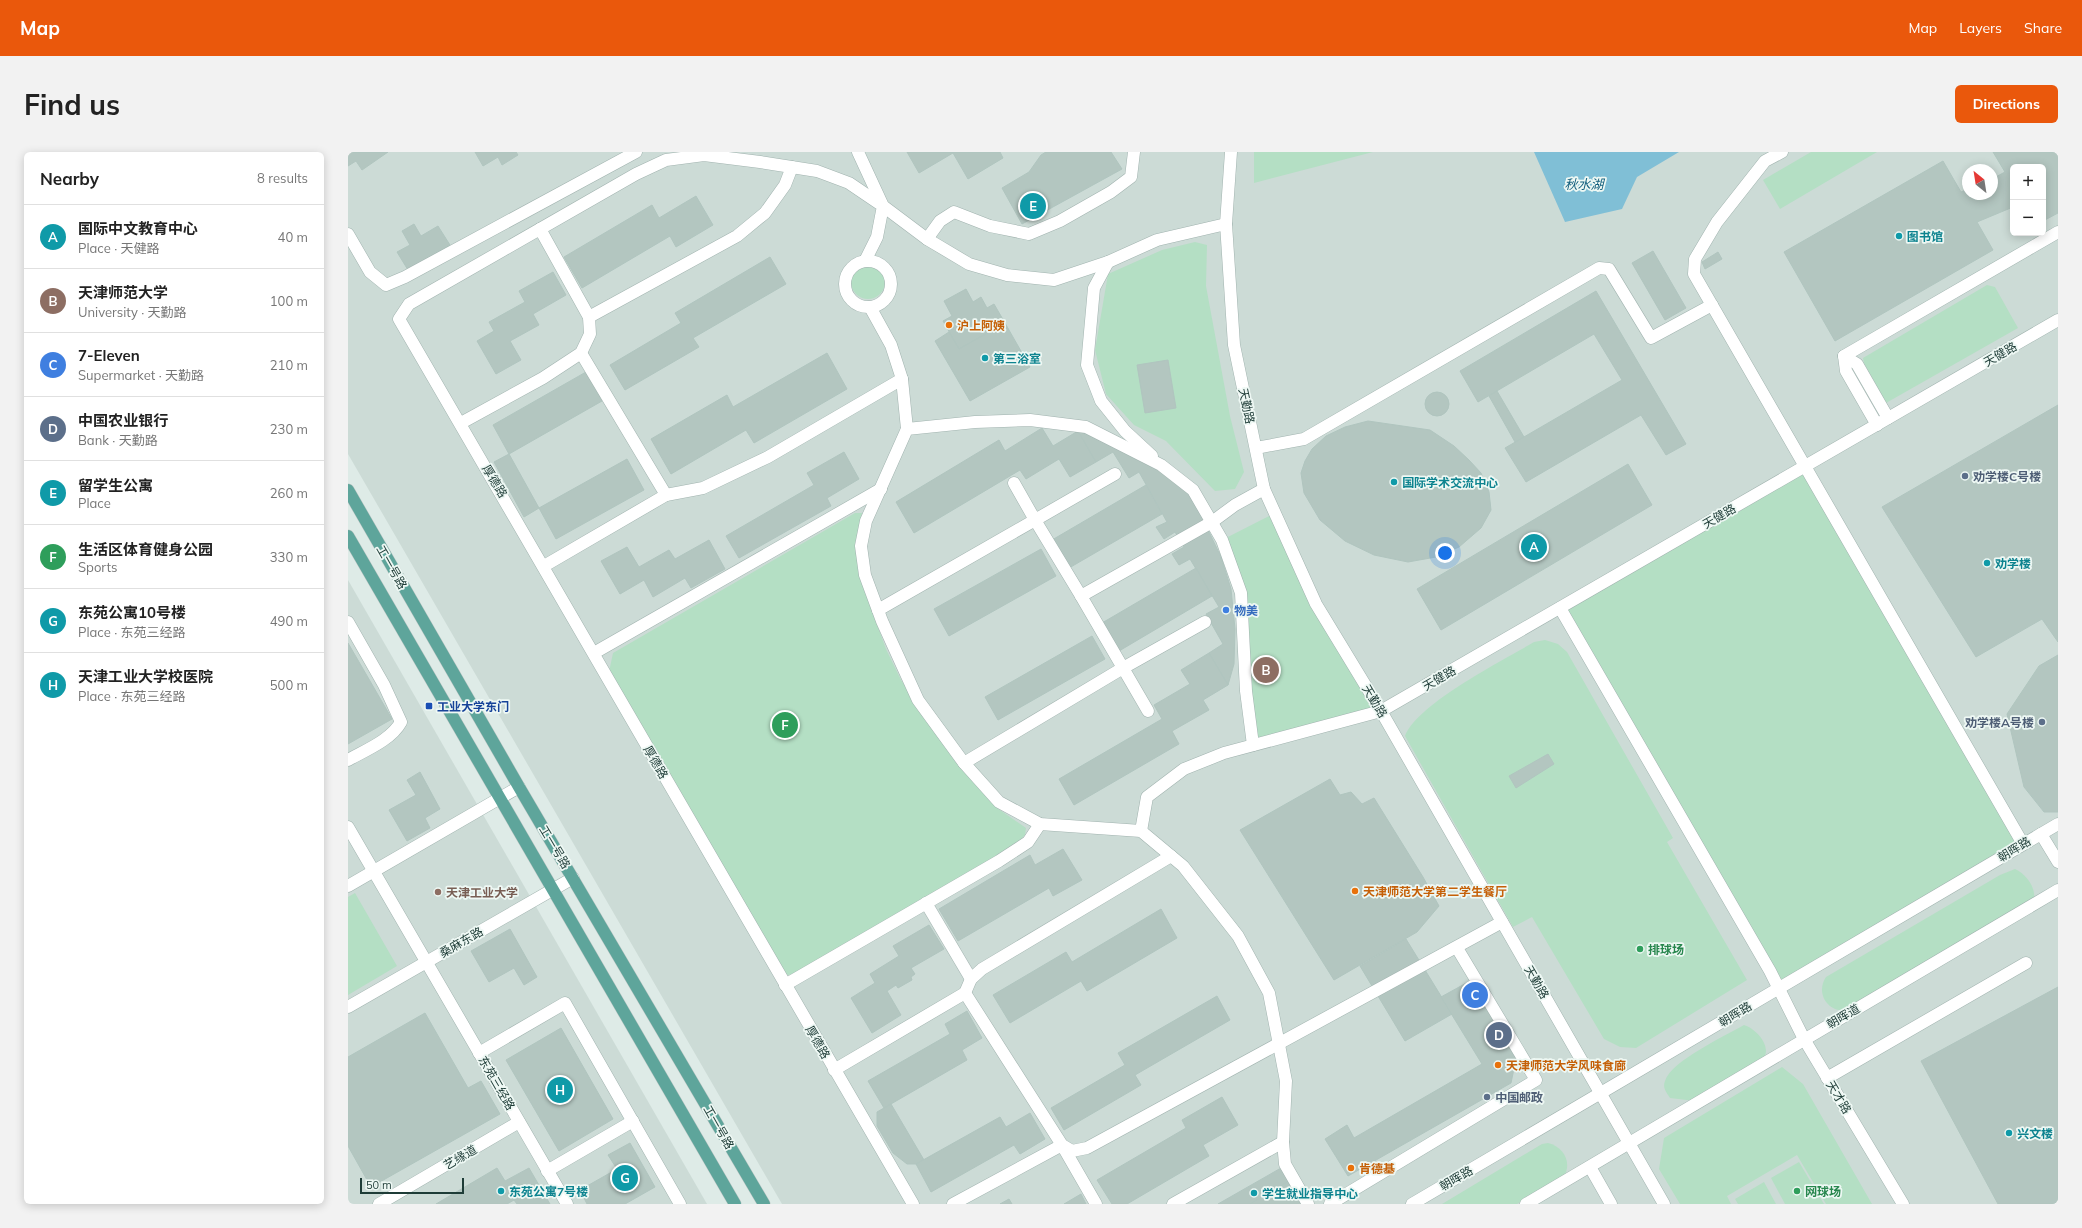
<!DOCTYPE html>
<html lang="en">
<head>
<meta charset="utf-8">
<style>
	body { margin:0; font-family:Mulish,"Noto Sans SC",sans-serif; background:#f2f2f2; color:#222 }
	.controls { position:absolute; right:12px; top:12px; display:grid; overflow:hidden; border-radius:6px; box-shadow:0 2px 10px #0003 }
	.controls button { width:36px; height:36px; display:grid; place-items:center; padding:0; border:0; border-bottom:1px solid #e0e0e0; background:#fff; color:#222; font:20px sans-serif }
	.compass { position:absolute; left:1614px; top:12px; width:36px; height:36px; border-radius:50%; background:#fff; box-shadow:0 2px 10px #0003; rotate:330deg }
	.scale { position:absolute; left:12px; bottom:10px; width:104px; box-sizing:border-box; padding-left:4px; border:2px solid #1e3c37; border-top:0; font-size:11px; line-height:14px; white-space:nowrap; color:#1e3c37; -webkit-text-stroke:3px #eef8f4; paint-order:stroke }
	.you { position:absolute; left:1097px; top:401px; width:14px; height:14px; margin:-10px; border:3px solid #fff; border-radius:50%; background:#1a73e8; box-shadow:0 0 0 6px #1a73e833 }
	.badge { display:grid; place-items:center; width:26px; height:26px; border-radius:50%; background:#ea580c; color:#fff; font-size:13px; font-weight:700 }
	.pin { position:absolute; translate:-50% -50%; border:2px solid #fff; box-shadow:0 1px 4px #0006 }
	.list { margin:0; padding:0; list-style:none }
	h2 { display:flex; justify-content:space-between; align-items:center; height:52px; margin:0; padding:0 16px; font-size:17px }
	h2 small { font-size:13px; font-weight:400; color:#767676 }
	.list li { display:grid; grid-template-columns:26px 1fr auto; gap:12px; align-items:center; box-sizing:border-box; height:64px; padding:0 16px; border-top:1px solid #e0e0e0 }
	.list b { display:block; font-size:15px; white-space:nowrap }
	.list p { margin:0; font-size:13px; white-space:nowrap; color:#767676 }
	.list em { font-size:13px; font-style:normal; color:#767676 }
	.map { position:relative; flex:none; width:1710px; height:1052px; overflow:hidden; border-radius:6px }
	header { display:flex; align-items:center; gap:24px; box-sizing:border-box; height:56px; padding:0 20px; background:#ea580c; color:#fff }
	header strong { font-size:19px }
	nav { display:flex; gap:22px; margin-inline-start:auto; font-size:14px }
	.intro { display:flex; align-items:center; justify-content:space-between; box-sizing:border-box; height:96px; padding:0 24px }
	h1 { margin:0; font-size:28px }
	.button { padding:10px 18px; border-radius:6px; background:#ea580c; color:#fff; font-size:14px; font-weight:700 }
	main { display:flex; gap:24px; padding:0 24px }
	aside { flex:1; background:#fff; border-radius:6px; box-shadow:0 2px 10px #0003 }
	.map>svg:first-child { display:block }
	.built { fill:#ccdbd6; fill-rule:evenodd }
	.green { fill:#b4dfc4 }
	.water { fill:#80bfd6 }
	.building { fill:#b3c6c0; stroke:#b0c5bf }
	.lines { fill:none; stroke-linecap:round; stroke-linejoin:round }
	.minor-casing { stroke:#a1b3af; stroke-width:13 }
	.major-casing { stroke:#c0c8c7; stroke-width:13 }
	.minor { stroke:#fff; stroke-width:12 }
	.major { stroke:#5ea59b; stroke-width:12 }
	.culture-dot { fill:#0f9aa8; stroke:#eef8f4; stroke-width:1.5 }
	.food-dot { fill:#e8710a; stroke:#eef8f4; stroke-width:1.5 }
	.service-dot { fill:#5c6f8a; stroke:#eef8f4; stroke-width:1.5 }
	.shop-dot { fill:#3f7fe0; stroke:#eef8f4; stroke-width:1.5 }
	.transit-dot { fill:#1a4fb4; stroke:#eef8f4; stroke-width:1.5 }
	.education-dot { fill:#8d6e63; stroke:#eef8f4; stroke-width:1.5 }
	.leisure-dot { fill:#2e9e5b; stroke:#eef8f4; stroke-width:1.5 }
	.labels { text-anchor:middle; dominant-baseline:central; stroke-width:3.5; stroke-linejoin:round; paint-order:stroke }
	.culture-label { font-size:12px; font-weight:bold; fill:#0d838f; stroke:#eef8f4; text-anchor:start }
	.food-label { font-size:12px; font-weight:bold; fill:#c56008; stroke:#eef8f4; text-anchor:start }
	.street-label { font-size:12px; fill:#1e3c37; stroke:#eef8f4 }
	.service-label { font-size:12px; font-weight:bold; fill:#4e5e75; stroke:#eef8f4; text-anchor:start }
	.shop-label { font-size:12px; font-weight:bold; fill:#366cbe; stroke:#eef8f4; text-anchor:start }
	.transit-label { font-size:12px; font-weight:bold; fill:#164399; stroke:#eef8f4; text-anchor:start }
	.education-label { font-size:12px; font-weight:bold; fill:#785e54; stroke:#eef8f4; text-anchor:start }
	.leisure-label { font-size:12px; font-weight:bold; fill:#27864d; stroke:#eef8f4; text-anchor:start }
	.water-label { font-size:13px; font-style:italic; fill:#135f7d; stroke:#eef8f4 }
</style>
</head>
<body>
<header>
<strong>Map</strong>
<nav><a>Map</a><a>Layers</a><a>Share</a></nav>
</header>
<div class="intro"><h1>Find us</h1><a class="button">Directions</a></div>
<main>
<aside>
<h2>Nearby<small>8 results</small></h2>
<ul class="list">
<li><span class="badge" style="background:#0f9aa8">A</span><div><b>国际中文教育中心</b><p>Place · 天健路</p></div><em>40 m</em></li>
<li><span class="badge" style="background:#8d6e63">B</span><div><b>天津师范大学</b><p>University · 天勤路</p></div><em>100 m</em></li>
<li><span class="badge" style="background:#3f7fe0">C</span><div><b>7-Eleven</b><p>Supermarket · 天勤路</p></div><em>210 m</em></li>
<li><span class="badge" style="background:#5c6f8a">D</span><div><b>中国农业银行</b><p>Bank · 天勤路</p></div><em>230 m</em></li>
<li><span class="badge" style="background:#0f9aa8">E</span><div><b>留学生公寓</b><p>Place</p></div><em>260 m</em></li>
<li><span class="badge" style="background:#2e9e5b">F</span><div><b>生活区体育健身公园</b><p>Sports</p></div><em>330 m</em></li>
<li><span class="badge" style="background:#0f9aa8">G</span><div><b>东苑公寓10号楼</b><p>Place · 东苑三经路</p></div><em>490 m</em></li>
<li><span class="badge" style="background:#0f9aa8">H</span><div><b>天津工业大学校医院</b><p>Place · 东苑三经路</p></div><em>500 m</em></li>
</ul>
</aside>
<div class="map">
<svg width="1710" height="1052" viewBox="0 0 1710 1052">
	<rect width="100%" height="100%" fill="#deebe7"/>
	<g class="built">
		<path d="M0,0H1710V1052H434L0,302ZM1665,15H1695V81H1665ZM1620,18H1644V42H1620Z"/>
		<path d="M0,428L359,1052H0Z"/>
	</g>
	<g class="green">
		<path d="M906,0H1025L906,31Z"/>
		<path d="M1463,0H1529L1432,57L1415,28Z"/>
		<path d="M847,90L859,93L858,134L882,264L896,320L887,337L867,339L818,289L786,273L758,242L747,198L760,122L814,98Z"/>
		<circle cx="520" cy="130" r="17"/>
		<path d="M1639,133L1647,135L1670,176L1538,251L1516,211L1515,206Z"/>
		<path d="M1457,314L1675,692L1431,836L1212,456Z"/>
		<path d="M507,361H514L508,399L511,423L538,497L553,528L623,626L649,656L678,676L677,683L666,695L450,821L440,823L434,819L261,520L265,501Z"/>
		<path d="M927,361L968,452L1033,559L905,593L893,441L874,388Z"/>
		<path d="M1197,488L1210,492L1219,500L1325,686L1319,690L1399,828L1288,896L1272,895L1256,887L1184,765L1165,775L1057,584C1070,551 1154,509 1186,490Z"/>
		<path d="M1667,717C1678,722 1688,735 1686,748L1500,858C1480,862 1467,841 1478,825L1652,723Z"/>
		<path d="M7,741L49,814L0,843V745Z"/>
		<path d="M1396,873C1406,876 1418,888 1418,899C1418,902 1416,906 1415,908L1347,949L1322,946C1319,941 1314,936 1317,929C1323,909 1377,884 1396,873Z"/>
		<path d="M1434,915L1455,932L1524,1052H1478L1449,1003L1379,1044L1383,1052H1332L1311,1017L1316,986Z"/>
		<path d="M1200,991C1216,995 1225,1011 1215,1026L1169,1052H1094L1194,992Z"/>
		<path d="M1451,1010L1476,1052H1437L1423,1026Z"/>
		<path d="M1416,1030L1428,1052H1390L1387,1047Z"/>
	</g>
	<path class="water" d="M1186,0H1331L1289,25L1274,57L1217,70Z"/>
	<g class="building">
		<path d="M0,0H40L14,18L8,9L0,14Z"/>
		<path d="M127,0H168L170,3L154,13L150,5L135,14Z"/>
		<path d="M559,0H652L655,6L620,27L605,1L571,21Z"/>
		<path d="M698,0H763L774,17L674,72L654,36L681,20L693,3Z"/>
		<path d="M1645,0H1710V61L1695,69V15H1665V55L1629,70L1645,98L1487,189L1436,100L1595,9L1613,40L1620,37V42H1644V27L1657,20Z"/>
		<path d="M348,44L365,73L328,95L322,84L234,136L216,105L304,53L311,66Z"/>
		<path d="M66,72L73,84L90,74L102,93L60,118L49,100L62,93L54,79Z"/>
		<path d="M1305,99L1338,156L1317,168L1284,111Z"/>
		<path d="M1370,100L1374,107L1357,117L1354,110Z"/>
		<path d="M422,105L438,132L345,186L351,195L277,238L262,213L333,171L327,161Z"/>
		<path d="M205,120L218,143L185,162L191,173L162,189L173,208L148,222L129,189L146,179L141,170L177,150L171,139Z"/>
		<path d="M618,137L625,150L633,145L639,156L646,152L657,171L611,197L595,169L604,164L596,149Z"/>
		<path d="M1248,139L1338,292L1318,303L1293,263L1178,330L1157,296L1274,228L1246,182L1130,250L1112,219Z"/>
		<path d="M657,171L682,215L622,249L587,189L601,180L611,197Z"/>
		<path d="M479,201L499,237L406,291L398,278L323,322L303,287L379,243L385,255Z"/>
		<path d="M820,208L828,256L797,261L789,213Z"/>
		<path d="M238,220L254,249L161,302L145,273Z"/>
		<path d="M1149,239L1176,285L1167,290L1141,244Z"/>
		<circle cx="1089" cy="252" r="12"/>
		<path d="M1710,253V490L1694,467L1628,505L1534,355Z"/>
		<path d="M1020,269L1082,278L1106,294L1121,308L1133,321L1141,340L1143,358L1133,376L1111,395L1088,405L1060,410L1026,403L997,389L972,368L956,341L953,321L957,309L964,297L978,284L997,275Z"/>
		<path d="M694,276L705,294L730,279L748,310L722,325L711,307L678,327L672,318L566,381L548,350L651,288L657,299Z"/>
		<path d="M730,279L770,295L812,316L835,335L849,355L873,405L883,437L887,477L886,512L880,533L861,501L875,492L858,462L871,455L842,407L831,413L824,402L836,395L827,380L816,387L808,375L819,370L791,320L781,326L765,300L748,310Z"/>
		<path d="M496,300L511,327L479,346L483,354L391,406L378,384L466,333L459,321Z"/>
		<path d="M161,302L191,356L176,365L146,310Z"/>
		<path d="M279,307L296,338L208,387L191,356Z"/>
		<path d="M1280,312L1304,353L1093,478L1069,437Z"/>
		<path d="M798,333L814,362L721,416L704,388Z"/>
		<path d="M361,388L377,417L343,436L337,426L305,445L296,428L272,442L253,409L279,395L291,415L321,398L327,407Z"/>
		<path d="M693,397L708,424L601,484L586,457Z"/>
		<path d="M848,416L864,444L771,499L754,471Z"/>
		<path d="M744,484L757,507L650,568L637,545Z"/>
		<path d="M0,491L44,567L0,592Z"/>
		<path d="M861,501L880,533L855,548L861,558L824,579L831,592L726,653L711,627L814,567L806,553L842,532L833,518Z"/>
		<path d="M1710,503V660H1696L1676,635L1659,562L1691,514Z"/>
		<path d="M1200,602L1206,612L1168,636L1161,624Z"/>
		<path d="M72,620L92,657L77,666L82,676L59,689L41,658L68,643L59,628Z"/>
		<path d="M982,627L992,643L1003,640L1014,652L1026,646L1075,725L1091,754L1069,780L986,828L892,678Z"/>
		<path d="M715,697L734,728L705,744L701,736L610,789L591,757L682,703L687,713Z"/>
		<path d="M813,757L829,786L739,839L733,829L662,871L645,843L718,800L724,810Z"/>
		<path d="M581,773L596,797L563,816L567,822L563,825L564,828L550,836L548,833L539,839L553,863L524,881L503,846L527,831L522,822L551,804L545,794Z"/>
		<path d="M162,777L189,825L176,833L166,816L141,830L123,799Z"/>
		<path d="M1058,787L1104,862L1057,889L1012,814Z"/>
		<path d="M1122,829L1168,907L1163,931L1000,1024L977,987L999,973L1006,986L1134,912L1093,845Z"/>
		<path d="M1710,835V1052H1650L1573,909Z"/>
		<path d="M869,844L882,868L787,923L793,933L716,978L703,956L777,913L770,901Z"/>
		<path d="M619,859L634,886L614,898L619,908L536,956L520,929L602,882L597,872Z"/>
		<path d="M77,861L120,936L133,929L152,962L23,1035L0,994V905Z"/>
		<path d="M213,876L265,967L211,999L158,908Z"/>
		<path d="M874,945L890,973L855,993L861,1004L779,1052H764L749,1028L838,976L834,968Z"/>
		<path d="M543,952L576,1008L568,1012H559L545,1001L529,974V960Z"/>
		<path d="M682,961L697,987L672,1002L666,993L583,1040L568,1012L652,965L658,975Z"/>
		<path d="M282,991L307,1035L277,1052H239L232,1038L269,1017L260,1003Z"/>
		<path d="M149,1016L157,1029L181,1016L202,1052H169L166,1048L159,1052H88Z"/>
		<path d="M933,1016L941,1029L902,1052H870Z"/>
		<path d="M941,1029L954,1052H902Z"/>
		<path d="M733,1042L738,1052H716Z"/>
		<path d="M661,1047L664,1052H652Z"/>
	</g>
	<g class="lines">
		<g class="minor-casing">
			<g id="minor">
				<path d="M510,0L535,54L579,87L621,112L659,123L706,128L760,110L809,88L878,72"/>
				<path d="M883,0L878,72L886,193L916,337L968,452L1033,559L1316,1052"/>
				<path d="M1434,0L1417,9L1369,70L1347,107L1346,122L1675,692"/>
				<path d="M0,82L22,120L38,133L57,125L288,0"/>
				<path d="M579,87L592,69L606,60L642,74L681,82L712,69L763,40L783,25L786,0"/>
				<circle cx="520" cy="132" r="23"/>
				<path d="M517,109L529,85L535,54L501,31L469,19L412,10L356,3L318,8L288,22L61,152L51,167C224,461 392,758 565,1052"/>
				<path d="M760,110L746,136L739,213L753,249L777,279L804,304"/>
				<path d="M522,155L543,193L554,227L559,277"/>
				<path d="M241,165L389,84L417,61L437,33L444,15"/>
				<path d="M1496,204L1509,212L1540,266"/>
				<path d="M113,271L195,226L233,201L242,182L241,165L192,77"/>
				<path d="M1529,273L1498,219L1496,204L1710,80"/>
				<path d="M908,296L956,287L1251,116L1261,117L1303,186L1364,153"/>
				<path d="M666,331L687,368L767,322"/>
				<path d="M318,343L355,336L420,305L554,227"/>
				<path d="M196,414L318,343L233,201"/>
				<path d="M1212,456L1422,819L1456,887L1555,1052"/>
				<path d="M530,458L687,368L733,444"/>
				<path d="M0,470L36,533L53,570C43,588 18,598 0,608"/>
				<path d="M246,501L533,337"/>
				<path d="M800,559L775,516L857,470"/>
				<path d="M905,593L898,539L893,441L874,388L845,338L813,313L738,275L682,268L627,270L559,277L518,369L513,394L517,423L534,469L570,548L616,611L651,650L692,672L793,679L835,714L890,784L921,841L938,929L935,990L937,1012L960,1052"/>
				<path d="M616,611L775,516L733,444L864,370L887,353L916,337"/>
				<path d="M0,675L219,1052"/>
				<path d="M793,679L799,645L836,617L876,601L1033,559L1710,168"/>
				<path d="M1693,682L1710,710"/>
				<path d="M0,734L171,635"/>
				<path d="M578,751L623,827"/>
				<path d="M437,833L651,709L680,690L692,672"/>
				<path d="M617,841L623,827L634,817L823,704"/>
				<path d="M0,855L225,726"/>
				<path d="M131,901L217,851L332,1052"/>
				<path d="M486,918L617,841L714,993L724,999L739,996L1154,770"/>
				<path d="M1479,926L1678,811"/>
				<path d="M1242,1015L1263,1052"/>
				<path d="M199,1019L285,969"/>
				<path d="M31,1052L171,970"/>
				<path d="M605,1052L714,993L748,1052"/>
				<path d="M825,1052L935,990"/>
				<path d="M982,1052L1188,928L1109,796"/>
				<path d="M1064,1052L1710,672"/>
				<path d="M1178,1052L1710,738"/>
			</g>
		</g>
		<g class="major-casing">
			<g id="major">
				<path d="M0,338L171,635L416,1052"/>
				<path d="M0,384L387,1052"/>
			</g>
		</g>
		<use href="#minor" class="minor"/>
		<use href="#major" class="major"/>
	</g>
	<g class="culture-dot">
		<circle cx="1551" cy="84" r="4"/>
		<circle cx="637" cy="206" r="4"/>
		<circle cx="1046" cy="330" r="4"/>
		<circle cx="1639" cy="411" r="4"/>
		<circle cx="1661" cy="981" r="4"/>
		<circle cx="153" cy="1039" r="4"/>
		<circle cx="906" cy="1041" r="4"/>
	</g>
	<g class="food-dot">
		<circle cx="601" cy="173" r="4"/>
		<circle cx="1007" cy="739" r="4"/>
		<circle cx="1150" cy="913" r="4"/>
		<circle cx="1003" cy="1016" r="4"/>
	</g>
	<g class="service-dot">
		<circle cx="1617" cy="324" r="4"/>
		<circle cx="1694" cy="570" r="4"/>
		<circle cx="1139" cy="945" r="4"/>
	</g>
	<circle class="shop-dot" cx="878" cy="458" r="4"/>
	<rect class="transit-dot" x="77" y="550" width="8" height="8" rx="2"/>
	<circle class="education-dot" cx="90" cy="740" r="4"/>
	<g class="leisure-dot">
		<circle cx="1292" cy="797" r="4"/>
		<circle cx="1449" cy="1039" r="4"/>
	</g>
	<g class="labels">
		<g class="culture-label">
			<text x="1559" y="84">图书馆</text>
			<text x="645" y="206">第三浴室</text>
			<text x="1054" y="330">国际学术交流中心</text>
			<text x="1647" y="411">劝学楼</text>
			<text x="1669" y="981">兴文楼</text>
			<text x="161" y="1039">东苑公寓7号楼</text>
			<text x="914" y="1041">学生就业指导中心</text>
		</g>
		<g class="food-label">
			<text x="609" y="173">沪上阿姨</text>
			<text x="1015" y="739">天津师范大学第二学生餐厅</text>
			<text x="1158" y="913">天津师范大学风味食廊</text>
			<text x="1011" y="1016">肯德基</text>
		</g>
		<g class="street-label">
			<text transform="translate(1652 202) rotate(-30)">天健路</text>
			<text transform="translate(899 254) rotate(78)">天勤路</text>
			<text transform="translate(147 329) rotate(59)">厚德路</text>
			<text transform="translate(1371 364) rotate(-30)">天健路</text>
			<text transform="translate(44 415) rotate(60)">工一号路</text>
			<text transform="translate(1091 526) rotate(-30)">天健路</text>
			<text transform="translate(1027 549) rotate(59)">天勤路</text>
			<text transform="translate(308 610) rotate(60)">厚德路</text>
			<text transform="translate(207 695) rotate(59)">工一号路</text>
			<text transform="translate(1666 697) rotate(-31)">朝晖路</text>
			<text transform="translate(113 790) rotate(-30)">桑麻东路</text>
			<text transform="translate(1189 830) rotate(60)">天勤路</text>
			<text transform="translate(1387 862) rotate(-31)">朝晖路</text>
			<text transform="translate(1495 864) rotate(-30)">朝晖道</text>
			<text transform="translate(470 890) rotate(60)">厚德路</text>
			<text transform="translate(149 931) rotate(60)">东苑三经路</text>
			<text transform="translate(1491 945) rotate(59)">天才路</text>
			<text transform="translate(371 975) rotate(60)">工一号路</text>
			<text transform="translate(112 1005) rotate(-30)">艺缘道</text>
			<text transform="translate(1108 1026) rotate(-30)">朝晖路</text>
		</g>
		<g class="service-label">
			<text x="1625" y="324">劝学楼C号楼</text>
			<text x="1686" y="570" text-anchor="end">劝学楼A号楼</text>
			<text x="1147" y="945">中国邮政</text>
		</g>
		<g class="shop-label">
			<text x="886" y="458">物美</text>
		</g>
		<g class="transit-label">
			<text x="89" y="554">工业大学东门</text>
		</g>
		<g class="education-label">
			<text x="98" y="740">天津工业大学</text>
		</g>
		<g class="leisure-label">
			<text x="1300" y="797">排球场</text>
			<text x="1457" y="1039">网球场</text>
		</g>
		<g class="water-label">
			<text x="1236" y="32">秋水湖</text>
		</g>
	</g>
</svg>
<div class="controls">
<button>+</button>
<button>−</button>
</div>
<svg class="compass" viewBox="-18 -18 36 36"><path d="M0-13l5 13h-10z" fill="#e53935"/><path d="M0 13l5-13h-10z" fill="#767676"/></svg>
<div class="scale">50 m</div>
<div class="you"></div>
<div class="pin badge" style="left:1186px;top:395px;background:#0f9aa8">A</div>
<div class="pin badge" style="left:918px;top:518px;background:#8d6e63">B</div>
<div class="pin badge" style="left:1127px;top:843px;background:#3f7fe0">C</div>
<div class="pin badge" style="left:1151px;top:883px;background:#5c6f8a">D</div>
<div class="pin badge" style="left:685px;top:54px;background:#0f9aa8">E</div>
<div class="pin badge" style="left:437px;top:573px;background:#2e9e5b">F</div>
<div class="pin badge" style="left:277px;top:1026px;background:#0f9aa8">G</div>
<div class="pin badge" style="left:212px;top:938px;background:#0f9aa8">H</div>
</div>
</main>
</body>
</html>
